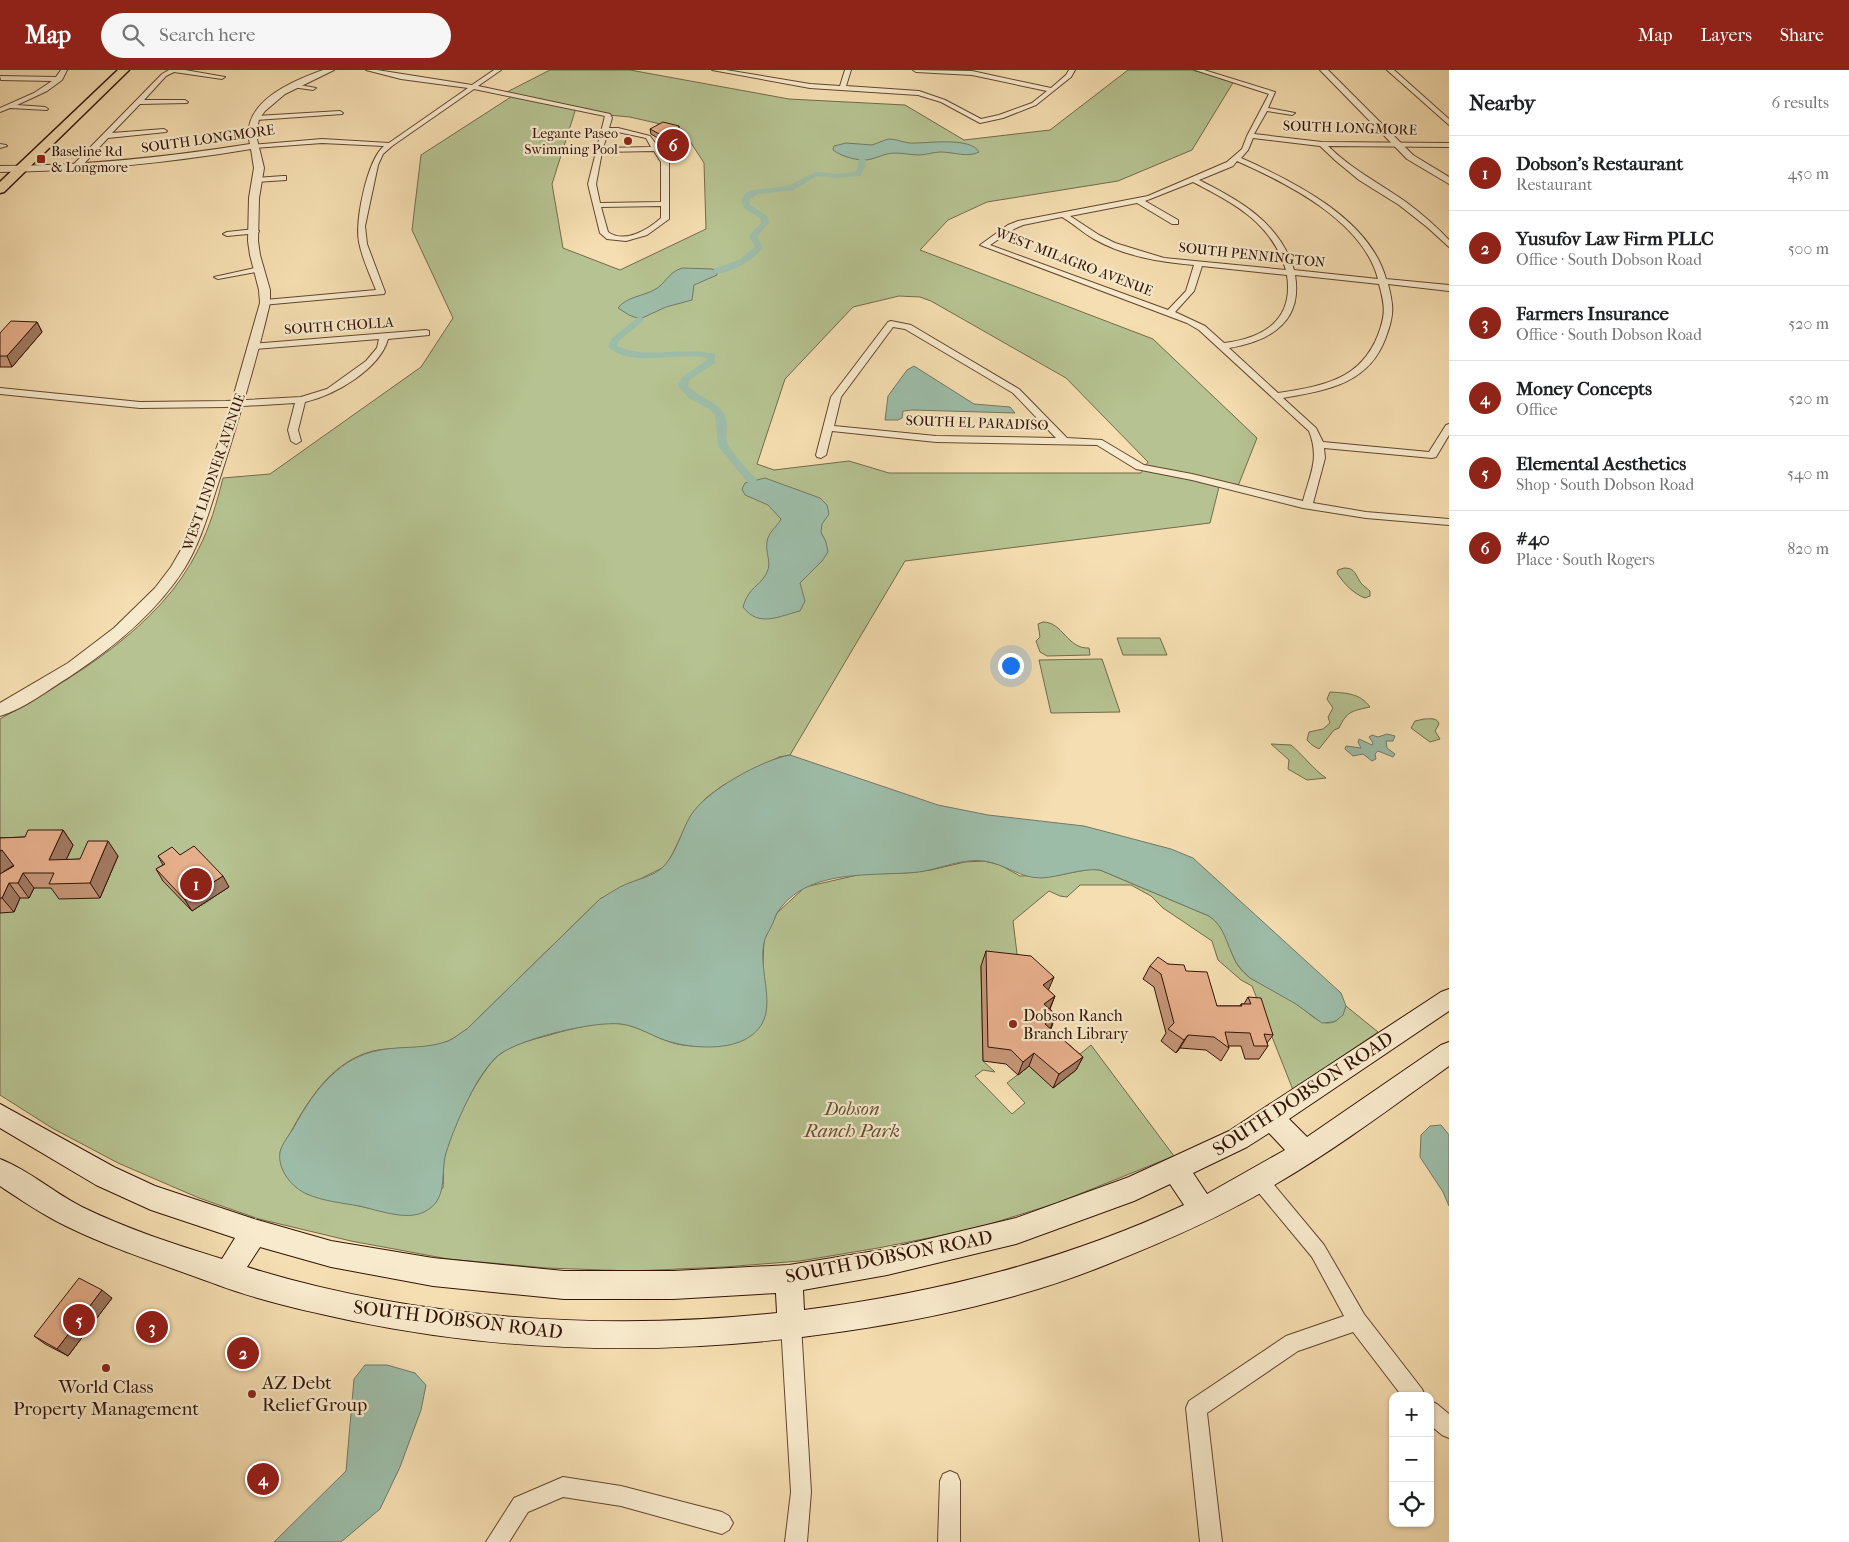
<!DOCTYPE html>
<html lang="en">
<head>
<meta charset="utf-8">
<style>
	body { margin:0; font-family:"IM FELL French Canon",serif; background:#f6f6f6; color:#202124 }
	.controls { position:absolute; right:15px; bottom:15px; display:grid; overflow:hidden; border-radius:10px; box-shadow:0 1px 4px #0004 }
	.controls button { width:45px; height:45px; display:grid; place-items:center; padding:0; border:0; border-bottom:1px solid #e0e0e0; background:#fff; color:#202124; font:25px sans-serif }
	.you { position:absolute; left:1010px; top:595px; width:18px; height:18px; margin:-12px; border:4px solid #fff; border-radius:50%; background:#1a73e8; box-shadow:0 0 0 8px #1a73e833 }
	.badge { display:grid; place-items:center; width:32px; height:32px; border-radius:50%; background:#8f2418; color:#fff; font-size:16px; font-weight:700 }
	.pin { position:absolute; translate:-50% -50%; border:2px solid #fff; box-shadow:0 1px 5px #0006 }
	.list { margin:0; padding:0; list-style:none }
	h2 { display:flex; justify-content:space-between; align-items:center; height:65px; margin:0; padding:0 20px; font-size:21px }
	h2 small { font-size:16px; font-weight:400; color:#757577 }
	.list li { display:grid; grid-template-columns:32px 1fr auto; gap:15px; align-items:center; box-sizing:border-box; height:75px; padding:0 20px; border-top:1px solid #e0e0e0 }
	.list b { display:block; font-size:19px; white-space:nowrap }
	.list p { margin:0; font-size:16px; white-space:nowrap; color:#757577 }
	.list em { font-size:16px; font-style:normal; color:#757577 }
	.icon { flex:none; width:28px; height:28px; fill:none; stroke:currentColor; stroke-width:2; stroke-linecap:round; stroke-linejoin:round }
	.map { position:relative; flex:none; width:1449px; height:1472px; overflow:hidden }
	header { display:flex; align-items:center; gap:30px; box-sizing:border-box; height:70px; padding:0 25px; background:#8f2418; color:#fff }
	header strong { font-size:24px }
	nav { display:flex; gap:28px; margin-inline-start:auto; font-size:18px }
	.search { width:350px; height:45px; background:#f6f6f6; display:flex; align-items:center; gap:12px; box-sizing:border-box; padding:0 18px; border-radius:28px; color:#757577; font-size:19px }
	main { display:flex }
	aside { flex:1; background:#fff }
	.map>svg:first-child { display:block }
	.green { fill:#b6c291; stroke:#746a4b; fill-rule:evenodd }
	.water { fill:#9dbca8; stroke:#737867 }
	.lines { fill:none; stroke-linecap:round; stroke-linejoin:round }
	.canal { fill:#9dbca8; fill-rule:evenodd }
	.minor-casing { stroke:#644630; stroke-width:2 }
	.tertiary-casing { stroke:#644630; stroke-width:2 }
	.secondary-casing { stroke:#331305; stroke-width:2 }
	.primary-casing { stroke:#331305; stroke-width:3 }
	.minor { fill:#f8eacc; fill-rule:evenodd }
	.tertiary { fill:#f8eacc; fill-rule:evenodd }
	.secondary { fill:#f8eacc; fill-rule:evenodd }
	.primary { fill:#f5deb1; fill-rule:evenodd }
	.wall { fill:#c69678; stroke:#331305; fill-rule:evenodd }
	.shaded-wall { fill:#a17a61; stroke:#331305 }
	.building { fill:#e6af8b; stroke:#331305 }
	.poi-dot { fill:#8f2418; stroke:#f8eacc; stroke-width:2 }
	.labels { text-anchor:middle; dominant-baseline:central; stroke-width:4.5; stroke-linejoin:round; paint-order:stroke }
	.far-street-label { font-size:14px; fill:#331305; stroke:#f8eacc }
	.far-poi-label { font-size:14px; fill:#331305; stroke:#f8eacc; text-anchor:end }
	.poi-label { font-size:16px; fill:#331305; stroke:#f8eacc; text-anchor:start }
	.near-street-label { font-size:19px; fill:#331305; stroke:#f8eacc }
	.near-park-label { font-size:19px; font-style:italic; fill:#615036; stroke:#f8eacc }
	.near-poi-label { font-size:19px; fill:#331305; stroke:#f8eacc; text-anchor:start }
</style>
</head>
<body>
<header>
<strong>Map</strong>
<div class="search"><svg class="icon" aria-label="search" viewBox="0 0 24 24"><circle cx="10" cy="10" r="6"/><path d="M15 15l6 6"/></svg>Search here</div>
<nav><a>Map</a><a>Layers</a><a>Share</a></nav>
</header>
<main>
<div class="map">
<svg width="1449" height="1472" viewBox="0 0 1449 1472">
	<rect width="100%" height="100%" fill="#f5deb1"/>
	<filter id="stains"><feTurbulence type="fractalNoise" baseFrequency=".004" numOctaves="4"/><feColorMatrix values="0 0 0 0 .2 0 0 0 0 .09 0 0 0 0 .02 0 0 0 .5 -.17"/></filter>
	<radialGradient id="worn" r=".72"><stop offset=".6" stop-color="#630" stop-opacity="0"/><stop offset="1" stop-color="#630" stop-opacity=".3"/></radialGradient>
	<g class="green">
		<path d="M550,0H630L789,29L905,35L964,70L1050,60L1128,0H1192L1234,11L1192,80L1118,111L987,132L948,150L920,180L1153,269L1257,368L1238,416L1220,413L1210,453L905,491L790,685L779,687L743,705L722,716L706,728L691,745L672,785L664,797L600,829L467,959C461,963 455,968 448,971C428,981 394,976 373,981C325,993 301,1043 280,1082L307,1124L386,1142L443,1118C444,1108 443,1098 444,1088C448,1063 480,1000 499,985C515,972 541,968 560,962C580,957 602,951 624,954C639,957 655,967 670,972C687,978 708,976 726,975L763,894L764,869L777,843L805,817L862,804L905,803L931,800L965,792L984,791L1000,795L1020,806L1059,805L1091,799L1100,800L1209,846C1226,857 1226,873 1235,890C1238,897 1244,903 1250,908C1270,919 1290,928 1307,942C1313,947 1320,953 1328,953C1338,953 1343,944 1346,936L1378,962L1293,1020L1252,916L1241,910L1218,890L1212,871L1163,838L1151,826L1131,815H1080L1067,827L1060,826L1049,821L1013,851L1019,900L981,896L983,991L995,1002L983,1000L975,1006L1012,1044L1025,1033L1007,1013L1029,996L1053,1017L1071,982L1080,984L1091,975L1174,1086L1057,1133L974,1159L878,1178L800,1191L724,1197L633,1201L546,1198L448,1189L351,1171L259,1149L199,1128L118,1093L52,1058L0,1025V649C72,608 160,558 198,480C210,457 217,432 223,408L270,404L421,297L453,248L412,160L421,85L514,25L505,23ZM576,38L608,45L630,47L682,59L704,93L706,159L620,200L563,178L552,114ZM899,226L920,227L931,231L1066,308L1148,392L1141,403H889L849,391L774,400L757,394L785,309L853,237Z"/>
		<path d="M1344,498C1356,498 1355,505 1361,513C1363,516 1367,518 1370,521V526L1365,528C1354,524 1344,514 1337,503L1338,500Z"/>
		<path d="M1043,552C1063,552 1067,579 1089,578L1090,585L1047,586L1040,582L1036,571L1040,567L1038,554Z"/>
		<path d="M1117,568H1160L1167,585H1123Z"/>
		<path d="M1102,589L1120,642L1051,643L1039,590Z"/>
		<path d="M1330,622C1346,623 1360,623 1370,637C1352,641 1347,641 1339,658L1334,660L1319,679L1312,675L1307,670L1309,662L1323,659L1330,653L1328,647L1333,638L1327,629Z"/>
		<path d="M1424,649C1430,649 1437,647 1439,654L1435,661L1440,669L1430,672L1411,658L1415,651Z"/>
		<path d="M1271,674L1291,675C1303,685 1313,699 1326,708L1307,710L1288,699L1289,690Z"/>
	</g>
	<g class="water">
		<path d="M888,69C898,69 906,74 915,73C930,73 971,67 979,82C968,88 954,82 941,82C933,82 926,85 919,85C911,85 903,83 895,83C883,83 873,91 862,90C852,89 841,86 833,80L834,76L846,73L872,75Z"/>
		<path d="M682,198L712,199L717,201V205L694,215L692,230L666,237L640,249L629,245L618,238C626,227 643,226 654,220C666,214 667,203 682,198Z"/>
		<path d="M914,296L974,334L1010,337L1015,343L912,340L903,341L902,348L898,350H885L888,326L907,300Z"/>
		<path d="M765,408L820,428L827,435L829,444L822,454L821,462L826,472L828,482L822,491L800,513L805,531L800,541C779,546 759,558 743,537C749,516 760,517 767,502C772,493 765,482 767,472C768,462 777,457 781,449L768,435L745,425L742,419L745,413Z"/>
		<path d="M1387,664L1395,666L1393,671H1386L1387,678L1395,684L1393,687L1378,681L1375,684L1376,689L1372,691L1363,684L1353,686L1345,679L1346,676L1361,678L1358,672L1359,669L1372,675L1373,673L1369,667L1372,665L1378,667Z"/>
		<path d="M790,685L938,735L988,745L1084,756L1171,779L1193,788L1341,923L1346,936L1343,945L1337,950L1333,952L1322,953L1296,934L1250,908C1244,902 1238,897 1235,890C1226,873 1225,857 1209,846L1100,800C1080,798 1061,807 1041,808C1020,808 1005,794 984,791C963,788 940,799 919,802C872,807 807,797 777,843C776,844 773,854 772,855C769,862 765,866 764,873C757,907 785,949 744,970C724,980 692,978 671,972C655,968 638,956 621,954C593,951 523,968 500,984C478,1000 454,1057 446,1083C440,1104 449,1130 424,1142C406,1151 378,1140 359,1136C343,1133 322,1131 307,1124C292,1118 277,1099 280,1082C282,1074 289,1065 293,1059C310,1027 335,991 372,982C395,975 421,980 445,972C453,970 460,963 467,959L600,829C607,825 613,821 620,817C633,810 654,807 664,796C677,782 681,761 691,745C707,720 762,690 790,685Z"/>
		<path d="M1441,1055L1449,1065V1136L1443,1122L1420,1087L1421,1065L1430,1056Z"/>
		<path d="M365,1295H387L415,1303L426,1315L421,1340L400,1397L380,1439L341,1472H274L346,1401L354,1309Z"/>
	</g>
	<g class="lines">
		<g class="canal">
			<path d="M862,88L866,90V96L860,106L837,108L817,106L793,120L758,124L749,130L750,135L768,147L769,153L757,166L763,178C753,189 730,205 714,203V199L739,190L755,177L749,166L761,153L760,148L744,138L741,130L746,123L753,120L788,116L816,102L837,104L855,102L858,96V90Z"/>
			<path d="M640,246L644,249L643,251L619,271L617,276C648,290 683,276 715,284V293L689,310L688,316C698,328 717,330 724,344C730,354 724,366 728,375C731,381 750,403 756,409L757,411L756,413H748L718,376L715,345L709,339L689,328L678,316L682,307L707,290V288C679,282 630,298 608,277L612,268Z"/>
		</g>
		<g class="minor-casing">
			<g id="minor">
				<path d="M61,0H67L62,10L47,21L17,35L45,37L48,39L47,40L10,38L0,42V38L34,23L52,11L1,10L0,6L56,7Z"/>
				<path d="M169,0H185L225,7L222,9L174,2L166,6L144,30H185L188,32L187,33L140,34L112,63L164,59L167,61L166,62L108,68L78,100H72V96L162,4Z"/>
				<path d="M366,0H377L472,15L494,0H501L478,16L610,44L612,48L609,58H618L650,66L669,92V149L647,165L626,171L607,169L600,163L588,114L605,46L474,19L392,76L383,84L378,95L365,156L367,174L385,222L384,224L262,235L261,233L265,230L376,220C370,205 362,188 359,172C355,151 367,90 384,76L322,73L254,78L252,77V75L322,69L389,73L468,18L401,9ZM608,62H618L646,68L651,77L603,78ZM654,81L661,92V132L600,133L596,114L602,82ZM661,136V148C648,160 624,174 608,162L601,137Z"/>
				<path d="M712,0H726L810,14L840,16L845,0H851L846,16L919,21L945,30L981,49L999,45L1032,33L1047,21L972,5L916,2L913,0L972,1L1051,18L1066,5L1069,0H1075L1071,7L1036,35L1003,48L980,53L941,32L918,25L810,18Z"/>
				<path d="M1195,0H1204L1275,22L1268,38L1295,43L1292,45L1267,41L1254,64L1322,72L1449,73V77L1328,76C1351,99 1379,113 1406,132C1422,144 1436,156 1449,170V177L1427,157L1399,135L1359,110L1336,91L1320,76L1253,68L1248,80L1241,88C1293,111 1370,149 1386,209L1449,215V221L1388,214C1394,237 1394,245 1386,267C1369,314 1328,320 1283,328L1316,358L1323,372L1429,382L1446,355L1449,354V365L1436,387L1432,388L1324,378L1325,388L1313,433L1366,442L1449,449V455L1366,448L1303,438L1192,410L1136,399L1097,375L936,372L832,361L826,385L821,388L817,387L816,385L831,327L888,252L891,251L911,255L1019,319L1067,368L1102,370L1144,395L1192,404L1303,431C1310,404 1320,389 1309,361L1199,260L1187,253L980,175L1008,155L1018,151L1148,126L1227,92L1242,79L1247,66L1269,24ZM1237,91C1287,113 1363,151 1378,209L1294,200C1280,153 1241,131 1199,110L1233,96ZM1193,112C1235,134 1271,152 1286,200L1164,188L1115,173L1099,165L1070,146L1137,133L1172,154H1178V150L1145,131ZM1062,147C1073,153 1083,163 1094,169C1124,186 1159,192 1194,195L1186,221L1168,240L990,175L1014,159L1023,155ZM1202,196L1287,205C1294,250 1264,268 1224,273L1205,256L1175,242L1194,221ZM1295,205L1379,214C1385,236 1386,244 1378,265C1360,311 1321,316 1278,323L1229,278C1270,271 1303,252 1295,205ZM893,257L905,259L1013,323L1056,368L936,366L834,356L841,327Z"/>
				<path d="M1387,0H1394L1449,49V55Z"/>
				<path d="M294,14L316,18L313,20L292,17L291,16Z"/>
				<path d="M340,41L343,43L342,44L256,50L253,48L256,46Z"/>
				<path d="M0,74L6,75L7,76L0,78Z"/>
				<path d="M283,106H286V110L256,112L252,110L256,108Z"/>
				<path d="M255,159L259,161L258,163L227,166L223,164L227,162Z"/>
				<path d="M259,197L263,199L262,201L218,209L214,207Z"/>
				<path d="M426,260L429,261V265L388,269C380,299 335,325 305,332L298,360L301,371L296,374L291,371L288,360L295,333L226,337L140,338L0,324V318L140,332L226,331L301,327L327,319L366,291L377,278L379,269L255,279L252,278V274Z"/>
				<path d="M1259,1101L1265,1104L1324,1175L1364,1244L1422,1319L1425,1326H1402L1353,1262L1298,1281L1207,1343L1222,1472H1200L1186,1338L1189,1331L1286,1266L1344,1246L1312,1187L1253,1116L1250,1110L1253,1104Z"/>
				<path d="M791,1245L798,1248L801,1255L811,1422L807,1472H785L791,1422L781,1255L784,1248Z"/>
				<path d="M1430,1331L1437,1334L1449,1344V1368L1442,1365L1430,1355Z"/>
				<path d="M950,1401L957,1404L960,1411V1472H938L940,1411L943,1404Z"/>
				<path d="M563,1407L621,1416L722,1442L729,1446L733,1453L729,1460L722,1464L621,1436L563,1427L528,1442L509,1472H486L514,1428Z"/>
			</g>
		</g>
		<g class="tertiary-casing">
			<g id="tertiary">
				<path d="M323,0H334L285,24L265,41L259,49L256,65L264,98L259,128L258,171L260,185L270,220V233C256,293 238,352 219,411C209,441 201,472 184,499C156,543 113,578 69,607C48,620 24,639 0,646V633L68,593L114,558L155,518L171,497L182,478L228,345L260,233L259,220L250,185L248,171L249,128L254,98L251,79C168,93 85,101 0,102V96C84,96 167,87 250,74C239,33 292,11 323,0Z"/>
				<path d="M1320,0H1328L1413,85L1449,107V114L1407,89Z"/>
			</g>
		</g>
		<g class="secondary-casing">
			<path id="secondary" d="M1449,919V941L1289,1049L1307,1067L1441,975L1449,972V996C1392,1037 1336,1079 1276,1114C1223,1146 1166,1171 1108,1194C1025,1228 935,1248 846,1261C680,1286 518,1285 353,1251C307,1241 261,1231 218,1215C167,1196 115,1180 66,1156C43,1145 21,1130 0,1116V1089C29,1100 54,1123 82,1137C127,1159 174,1174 222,1189L235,1168L151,1140L96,1115L0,1058V1034L114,1097L155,1116L254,1149L331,1171L433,1188L564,1201H673L789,1195L887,1179L1016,1148L1129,1107L1229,1061L1441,922ZM1269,1063L1285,1080L1207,1124L1193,1103L1247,1077ZM1170,1114L1184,1135C1064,1191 936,1223 804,1240L803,1220L887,1205L1016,1174L1134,1131ZM260,1177L331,1197L433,1216L564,1229H673L776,1223L777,1243C605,1262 413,1249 247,1197Z"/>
		</g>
		<g class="primary-casing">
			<path id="primary" d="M118,0H129L4,122L0,123V112Z"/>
		</g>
		<use href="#minor" class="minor"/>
		<use href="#tertiary" class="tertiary"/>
		<use href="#secondary" class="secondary"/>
		<use href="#primary" class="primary"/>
	</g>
	<g class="wall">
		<path d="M679,56V65L683,76L666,78L661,70L651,64L650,59Z"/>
		<path d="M37,252L42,262L12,297H0V263Z"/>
		<path d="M63,760L73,775L66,790L80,789L118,786L100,828L59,829L51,818H34L29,828H20L14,842L0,843V768L25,767ZM13,796H14L2,803L3,802Z"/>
		<path d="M180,785L229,817L192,841L163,811L156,799L163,795L158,786Z"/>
		<path d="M986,881L1048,920L1055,926L1050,939L1056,945L1051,959L1083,987L1076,1000L1053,1018L1029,996L1018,1005L1006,994L983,991L981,896Z"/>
		<path d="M1168,894L1186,901L1217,936H1240L1241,934H1244L1248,927L1273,965L1267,973L1268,976L1259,989H1245L1241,976H1228L1229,978L1221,991L1206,980L1180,978L1176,983L1161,971L1166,963L1154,917L1143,909L1150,896Z"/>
		<path d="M112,1228L68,1286L45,1274L34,1266Z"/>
	</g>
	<g class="shaded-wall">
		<path d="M683,71V76L666,78V73Z"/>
		<path d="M37,252L42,262L12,297L7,286Z"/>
		<path d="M63,760L73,775L59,805L49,790Z"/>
		<path d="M108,771L118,786L100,828L90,813Z"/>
		<path d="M2,780L14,795L3,802L0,807V781Z"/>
		<path d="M23,803L34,818L29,828L18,813Z"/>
		<path d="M223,806L229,817L192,841L185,830Z"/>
		<path d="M9,813L20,828L14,842L2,828Z"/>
		<path d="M1054,907L1048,921L1043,915Z"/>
		<path d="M1055,926L1049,940L1044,934Z"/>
		<path d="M1056,945L1050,959L1045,954Z"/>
		<path d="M1188,965L1180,978L1176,983L1184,970Z"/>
		<path d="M1034,983L1029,996L1018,1005L1023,992Z"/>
		<path d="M1083,987L1076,1000L1053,1018L1059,1004Z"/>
		<path d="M102,1220L112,1228L68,1286L57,1279Z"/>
	</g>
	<g class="building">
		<path d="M663,52L679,56L678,64L683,71L666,73L661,65L650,59Z"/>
		<path d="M11,251L37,252L7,286H0V263Z"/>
		<path d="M28,760H63L49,790L80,789L88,771H108L90,813L49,814L54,803H23L18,813H9L2,828H0V804L14,796L2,780L0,781V768L25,767Z"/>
		<path d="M194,776L223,806L185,830L156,799L165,794L158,786L172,777L180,785Z"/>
		<path d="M986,881L1031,886L1054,907L1043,915L1055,926L1044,934L1056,945L1045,954L1083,987L1059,1004L1034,983L1023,992L1011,980L988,977Z"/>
		<path d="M1158,887L1168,894L1184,895L1186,901L1207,902L1217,936H1242L1241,934H1251L1248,927L1261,928L1273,965L1264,964L1268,976H1254L1250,963L1225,962L1229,978L1214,967L1188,965L1184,970L1168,959L1174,953L1161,904L1150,896Z"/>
		<path d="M79,1208L102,1220L57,1279L34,1266Z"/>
	</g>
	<g class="poi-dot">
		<circle cx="628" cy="71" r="5"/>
		<rect x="36" y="84" width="10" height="10" rx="2.5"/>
		<circle cx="1013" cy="954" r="5"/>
		<circle cx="106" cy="1298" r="5"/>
		<circle cx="252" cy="1324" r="5"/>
	</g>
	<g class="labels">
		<g class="far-street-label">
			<text transform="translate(1350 58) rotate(2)">SOUTH LONGMORE</text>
			<text transform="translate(208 69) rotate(-8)">SOUTH LONGMORE</text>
			<text transform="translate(1252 185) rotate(6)">SOUTH PENNINGTON</text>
			<text transform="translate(1074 192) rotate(21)">WEST MILAGRO AVENUE</text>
			<text transform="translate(339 256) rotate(-4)">SOUTH CHOLLA</text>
			<text transform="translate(977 353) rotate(2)">SOUTH EL PARADISO</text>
			<text transform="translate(214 402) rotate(-71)">WEST LINDNER AVENUE</text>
		</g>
		<g class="far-poi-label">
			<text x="618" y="63">Legante Paseo<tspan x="618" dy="16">Swimming Pool</tspan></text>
			<text x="51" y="81" text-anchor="start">Baseline Rd<tspan x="51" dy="16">&amp; Longmore</tspan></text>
		</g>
		<g class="poi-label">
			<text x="1023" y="945">Dobson Ranch<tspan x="1023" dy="18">Branch Library</tspan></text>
		</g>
		<g class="near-street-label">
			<text transform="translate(1303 1024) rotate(-33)">SOUTH DOBSON ROAD</text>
			<text transform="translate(889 1187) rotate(-11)">SOUTH DOBSON ROAD</text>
			<text transform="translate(458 1250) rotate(7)">SOUTH DOBSON ROAD</text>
		</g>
		<g class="near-park-label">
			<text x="852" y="1039">Dobson<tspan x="852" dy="22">Ranch Park</tspan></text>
		</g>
		<g class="near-poi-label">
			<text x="262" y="1313">AZ Debt<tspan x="262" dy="22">Relief Group</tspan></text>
			<text x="106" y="1317" text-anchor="middle">World Class<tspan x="106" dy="22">Property Management</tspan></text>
		</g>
	</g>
	<rect width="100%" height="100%" filter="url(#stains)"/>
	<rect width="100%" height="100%" fill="url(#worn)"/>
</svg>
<div class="controls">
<button>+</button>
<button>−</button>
<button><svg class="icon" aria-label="locate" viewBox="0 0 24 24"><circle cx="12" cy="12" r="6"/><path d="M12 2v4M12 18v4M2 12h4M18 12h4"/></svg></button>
</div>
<div class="you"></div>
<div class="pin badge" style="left:196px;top:814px">1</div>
<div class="pin badge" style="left:243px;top:1283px">2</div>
<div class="pin badge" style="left:152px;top:1257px">3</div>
<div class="pin badge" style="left:263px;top:1409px">4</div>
<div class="pin badge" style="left:79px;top:1250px">5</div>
<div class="pin badge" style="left:673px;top:75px">6</div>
</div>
<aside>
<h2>Nearby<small>6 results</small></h2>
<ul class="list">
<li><span class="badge">1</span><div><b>Dobson's Restaurant</b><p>Restaurant</p></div><em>450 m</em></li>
<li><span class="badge">2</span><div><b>Yusufov Law Firm PLLC</b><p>Office · South Dobson Road</p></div><em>500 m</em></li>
<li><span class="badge">3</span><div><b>Farmers Insurance</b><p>Office · South Dobson Road</p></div><em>520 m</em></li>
<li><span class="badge">4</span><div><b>Money Concepts</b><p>Office</p></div><em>520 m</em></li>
<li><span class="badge">5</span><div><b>Elemental Aesthetics</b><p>Shop · South Dobson Road</p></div><em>540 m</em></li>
<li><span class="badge">6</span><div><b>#40</b><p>Place · South Rogers</p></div><em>820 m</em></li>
</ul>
</aside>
</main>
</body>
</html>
